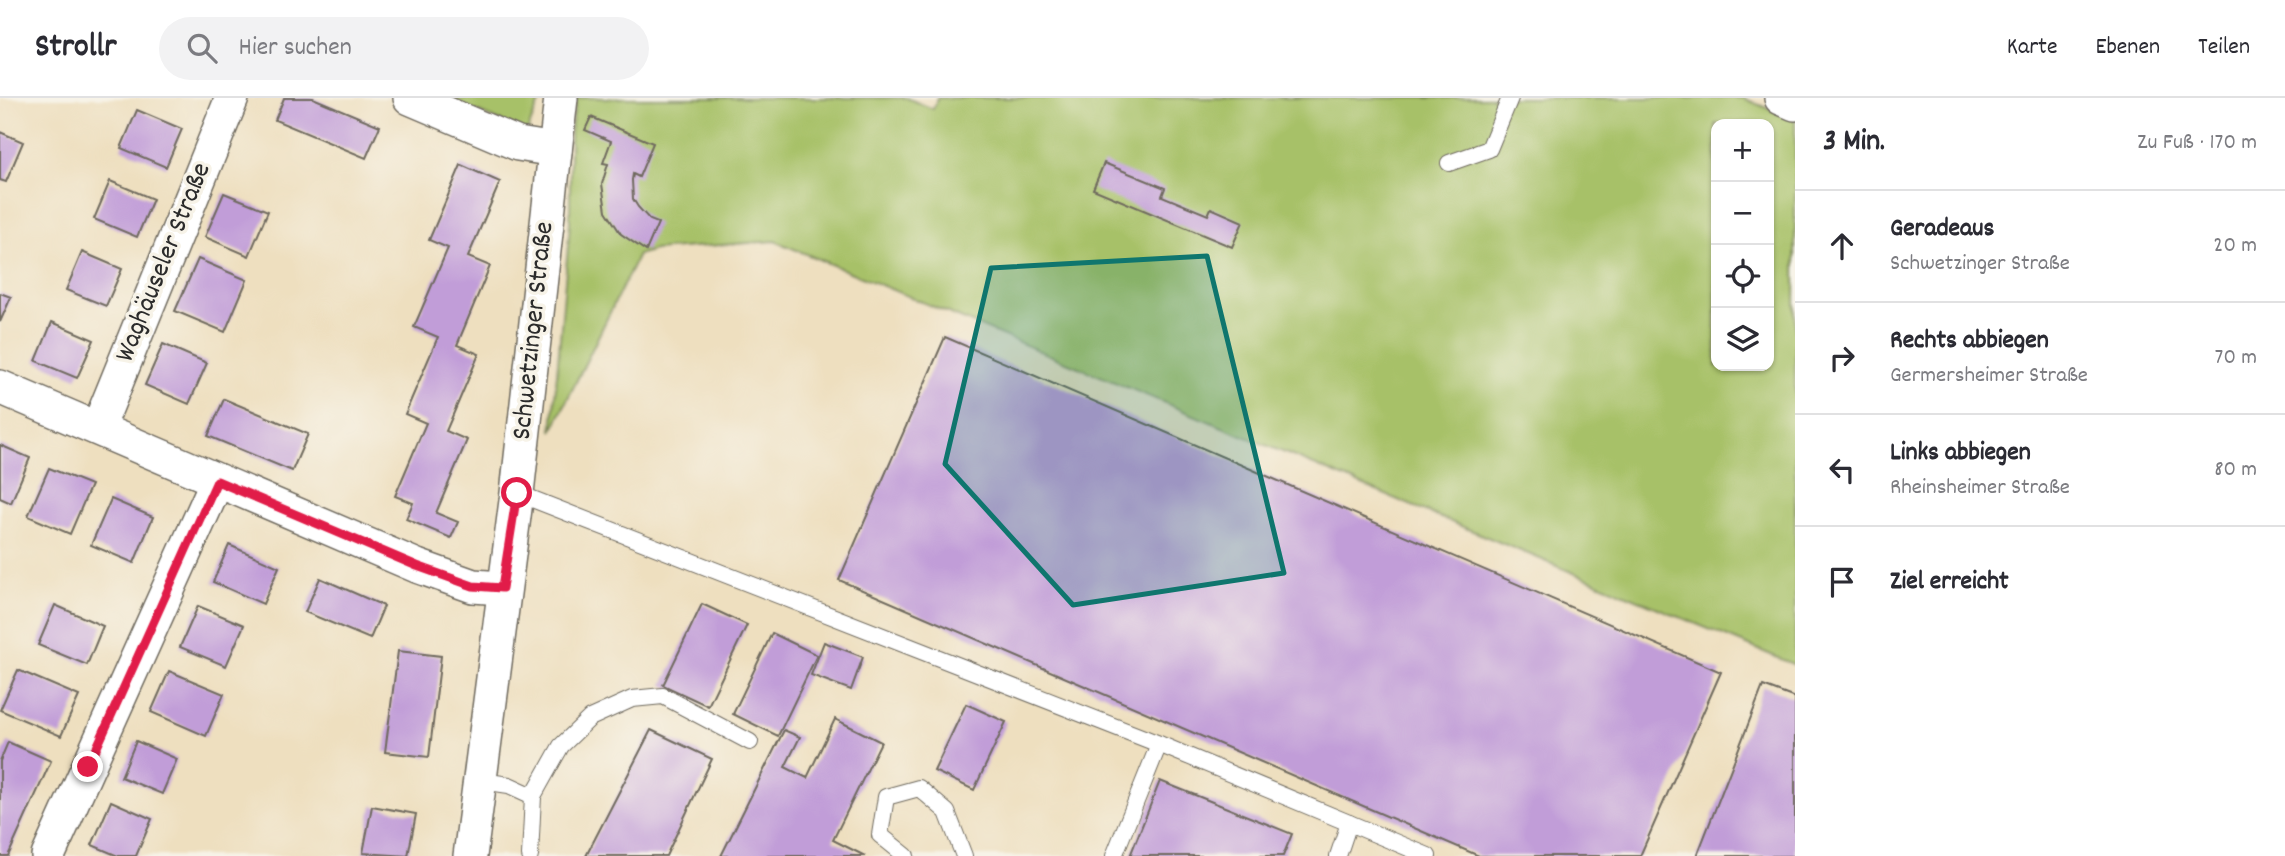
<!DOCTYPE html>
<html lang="de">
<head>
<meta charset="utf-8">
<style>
	body { margin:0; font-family:Dekko,sans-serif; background:#f2f2f3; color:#2b2b33 }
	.controls { position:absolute; right:21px; top:21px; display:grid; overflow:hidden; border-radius:14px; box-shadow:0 2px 5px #0004 }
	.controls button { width:63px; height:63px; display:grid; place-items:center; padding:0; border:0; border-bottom:2px solid #e1e1e2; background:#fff; color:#2b2b33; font:35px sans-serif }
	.stop { position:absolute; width:21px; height:21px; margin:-16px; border:5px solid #e11d48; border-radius:50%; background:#fff }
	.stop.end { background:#e11d48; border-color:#fff; box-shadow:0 2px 7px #0008 }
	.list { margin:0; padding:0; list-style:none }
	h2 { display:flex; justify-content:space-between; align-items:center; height:91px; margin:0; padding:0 28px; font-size:30px }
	h2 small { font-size:23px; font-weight:400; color:#7c7c81 }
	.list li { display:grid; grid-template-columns:46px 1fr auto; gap:21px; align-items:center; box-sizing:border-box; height:112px; padding:0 28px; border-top:2px solid #e1e1e2 }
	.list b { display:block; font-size:26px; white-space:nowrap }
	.list p { margin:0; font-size:23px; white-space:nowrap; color:#7c7c81 }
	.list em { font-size:23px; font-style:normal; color:#7c7c81 }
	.icon { flex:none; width:38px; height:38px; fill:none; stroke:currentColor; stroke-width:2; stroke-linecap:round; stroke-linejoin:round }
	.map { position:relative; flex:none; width:1795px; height:758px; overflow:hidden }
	header { display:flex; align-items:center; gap:42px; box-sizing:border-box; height:98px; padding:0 35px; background:#fff; border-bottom:2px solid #e1e1e2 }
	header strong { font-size:33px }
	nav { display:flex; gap:38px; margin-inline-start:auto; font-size:24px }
	.search { width:490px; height:63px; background:#f2f2f3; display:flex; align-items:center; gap:18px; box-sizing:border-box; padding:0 24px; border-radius:38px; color:#7c7c81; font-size:26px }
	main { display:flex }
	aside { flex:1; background:#fff }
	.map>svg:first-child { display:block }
	.green { fill:#a7c167; stroke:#697649; stroke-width:2; fill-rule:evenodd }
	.building { fill:#c19dd8 }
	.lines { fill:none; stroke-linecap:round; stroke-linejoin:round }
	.service-casing { stroke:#6f6a5f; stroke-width:18 }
	.minor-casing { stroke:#6f6a5f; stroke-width:36 }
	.service { stroke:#fff; stroke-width:16 }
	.minor { stroke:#fff; stroke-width:33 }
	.route { stroke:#e11d48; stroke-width:9 }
	.marked { fill:#0f766e; fill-opacity:0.2; stroke:#0f766e; stroke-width:5; stroke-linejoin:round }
	.labels { text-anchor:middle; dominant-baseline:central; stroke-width:7; stroke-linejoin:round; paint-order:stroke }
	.street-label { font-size:28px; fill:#2b2b2b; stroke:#f7f3e8 }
</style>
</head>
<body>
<header>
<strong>Strollr</strong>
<div class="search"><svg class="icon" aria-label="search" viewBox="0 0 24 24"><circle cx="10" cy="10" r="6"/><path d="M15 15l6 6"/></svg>Hier suchen</div>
<nav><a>Karte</a><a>Ebenen</a><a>Teilen</a></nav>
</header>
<main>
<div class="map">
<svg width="1795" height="758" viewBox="0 0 1795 758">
	<rect width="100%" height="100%" fill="#f7f3e8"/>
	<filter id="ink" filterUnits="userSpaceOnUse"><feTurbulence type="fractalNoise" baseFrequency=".0143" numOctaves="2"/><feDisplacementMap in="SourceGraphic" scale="14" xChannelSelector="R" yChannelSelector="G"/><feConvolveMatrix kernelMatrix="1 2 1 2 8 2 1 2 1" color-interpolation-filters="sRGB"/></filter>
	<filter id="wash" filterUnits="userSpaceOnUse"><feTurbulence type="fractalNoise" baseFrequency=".00686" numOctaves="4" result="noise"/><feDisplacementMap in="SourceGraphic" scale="28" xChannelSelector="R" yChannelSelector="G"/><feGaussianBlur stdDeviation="1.57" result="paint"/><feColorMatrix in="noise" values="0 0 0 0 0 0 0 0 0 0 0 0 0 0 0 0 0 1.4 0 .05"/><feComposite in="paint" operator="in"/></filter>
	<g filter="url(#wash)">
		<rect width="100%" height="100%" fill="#eedfbf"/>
		<g class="green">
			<path d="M444,0H541L527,34Z"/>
			<path d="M577,0H907L933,11L938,0H1743L1795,22V567L775,143L654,152L638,157L552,333L570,125V33ZM1716,26H1769V268H1716Z"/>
		</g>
		<g id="blocks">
			<g class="building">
				<path d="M284,0H313L380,28L366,60L275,22Z"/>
				<path d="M137,12L182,31L166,69L121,50Z"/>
				<path d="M591,19L653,45L639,79L633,76L632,82L633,101L638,109L650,122L658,125L646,153L621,136L606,113L602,86L608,66L603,65L611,43L585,32Z"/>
				<path d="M0,34L23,44L6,84L0,82Z"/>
				<path d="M1104,65L1165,90L1162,98L1208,117L1211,110L1243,124L1232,149L1093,91Z"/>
				<path d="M461,67L500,84L468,159L490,168L457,247L479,256L446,333L467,342L436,415L458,424L451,440L406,421L413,405L395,398L426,325L405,316L438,239L414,229L448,150L429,142Z"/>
				<path d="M110,83L153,101L137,139L94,121Z"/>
				<path d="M224,95L268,113L249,158L205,139Z"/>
				<path d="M82,154L122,171L106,208L66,192Z"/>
				<path d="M198,161L247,182L225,234L175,213Z"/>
				<path d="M0,195L11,199L0,224Z"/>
				<path d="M52,224L94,242L77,280L36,263Z"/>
				<path d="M945,239L1721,574L1640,758H1479L839,482Z"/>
				<path d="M163,246L207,265L189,306L145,287Z"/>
				<path d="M224,301L308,336L292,373L208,338Z"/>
				<path d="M0,347L30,360L11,405L0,400Z"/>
				<path d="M49,370L91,387L70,436L28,418Z"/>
				<path d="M111,401L153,419L134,465L91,447Z"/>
				<path d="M229,447L279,469L263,506L213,484Z"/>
				<path d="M320,480L384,508L370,541L305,514Z"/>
				<path d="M702,506L747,527L708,608L663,587Z"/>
				<path d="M55,507L103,528L87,567L38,547Z"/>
				<path d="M198,508L244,527L226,568L180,549Z"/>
				<path d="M772,535L817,557L778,638L733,616Z"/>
				<path d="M824,544L863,559L851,592L811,577Z"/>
				<path d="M398,553L441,558L429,659L385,654Z"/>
				<path d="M18,572L79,598L61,638L0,612Z"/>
				<path d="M169,573L224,596L206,638L151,614Z"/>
				<path d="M1763,588L1795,600V758H1697Z"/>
				<path d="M966,606L1006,624L974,692L934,673Z"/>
				<path d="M835,621L881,644L833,742L865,758H721L784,632L800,639L785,669L807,680Z"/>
				<path d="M651,632L712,661L666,758H586Z"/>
				<path d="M136,643L177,661L162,696L121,679Z"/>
				<path d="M8,644L51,663L8,758H0V663Z"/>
				<path d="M1160,683L1292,736L1283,758H1130Z"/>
				<path d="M111,703L152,721L136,758H118L92,747Z"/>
				<path d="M372,708L416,716L408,758L363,755Z"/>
			</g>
		</g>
	</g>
	<g filter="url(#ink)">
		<use href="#blocks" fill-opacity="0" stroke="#6f6a5f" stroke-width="2"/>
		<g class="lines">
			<g class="service-casing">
				<g id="service">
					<path d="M1449,65L1489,51L1510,0"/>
					<path d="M517,395L1159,646L1349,725L1338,758"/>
					<path d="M482,683L509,687L533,698"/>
					<path d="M1349,725L1428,758"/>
					<path d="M530,758L533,698L561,648L590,620L632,601L663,598L750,644"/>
					<path d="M906,758L880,737L886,699L919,690L947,714L964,758"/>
					<path d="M1114,758L1159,646"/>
				</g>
			</g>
			<g class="minor-casing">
				<g id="minor">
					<path d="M410,0L518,46L555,52"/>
					<path d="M1781,0L1795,6"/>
					<path d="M0,289L417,468L473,488L502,490"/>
					<path d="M98,330L232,0"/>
					<path d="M48,758L217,383"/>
					<path d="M470,758L517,395L561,0"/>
				</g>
			</g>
			<use href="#service" class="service"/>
			<use href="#minor" class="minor"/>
		</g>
	</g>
	<g class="lines" filter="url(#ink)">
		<path class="route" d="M88,669L217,383L417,468L473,488L502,490L517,395"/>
	</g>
	<path class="marked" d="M1207,158L1284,475L1073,507L945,366L991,170Z"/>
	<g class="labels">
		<g class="street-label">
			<text transform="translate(165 165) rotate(-68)">Waghäuseler Straße</text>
			<text transform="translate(535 233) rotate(-84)">Schwetzinger Straße</text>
		</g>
	</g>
</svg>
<div class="controls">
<button>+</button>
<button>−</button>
<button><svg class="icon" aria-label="locate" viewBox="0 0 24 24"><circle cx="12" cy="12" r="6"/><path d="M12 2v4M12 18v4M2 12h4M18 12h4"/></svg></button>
<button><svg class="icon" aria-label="layers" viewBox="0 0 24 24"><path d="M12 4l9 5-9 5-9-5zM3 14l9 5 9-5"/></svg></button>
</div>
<div class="stop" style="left:517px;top:395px"></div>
<div class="stop end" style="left:88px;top:669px"></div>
</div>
<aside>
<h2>3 Min.<small>Zu Fuß · 170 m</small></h2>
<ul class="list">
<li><svg class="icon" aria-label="ahead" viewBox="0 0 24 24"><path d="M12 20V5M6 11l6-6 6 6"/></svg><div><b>Geradeaus</b><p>Schwetzinger Straße</p></div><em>20 m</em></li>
<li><svg class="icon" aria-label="right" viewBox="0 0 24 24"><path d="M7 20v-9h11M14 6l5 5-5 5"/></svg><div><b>Rechts abbiegen</b><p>Germersheimer Straße</p></div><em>70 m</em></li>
<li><svg class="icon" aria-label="left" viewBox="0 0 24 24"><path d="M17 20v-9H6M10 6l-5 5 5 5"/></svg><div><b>Links abbiegen</b><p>Rheinsheimer Straße</p></div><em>80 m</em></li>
<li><svg class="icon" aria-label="arrive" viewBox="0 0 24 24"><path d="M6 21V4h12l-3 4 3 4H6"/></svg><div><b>Ziel erreicht</b></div></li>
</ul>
</aside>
</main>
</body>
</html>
